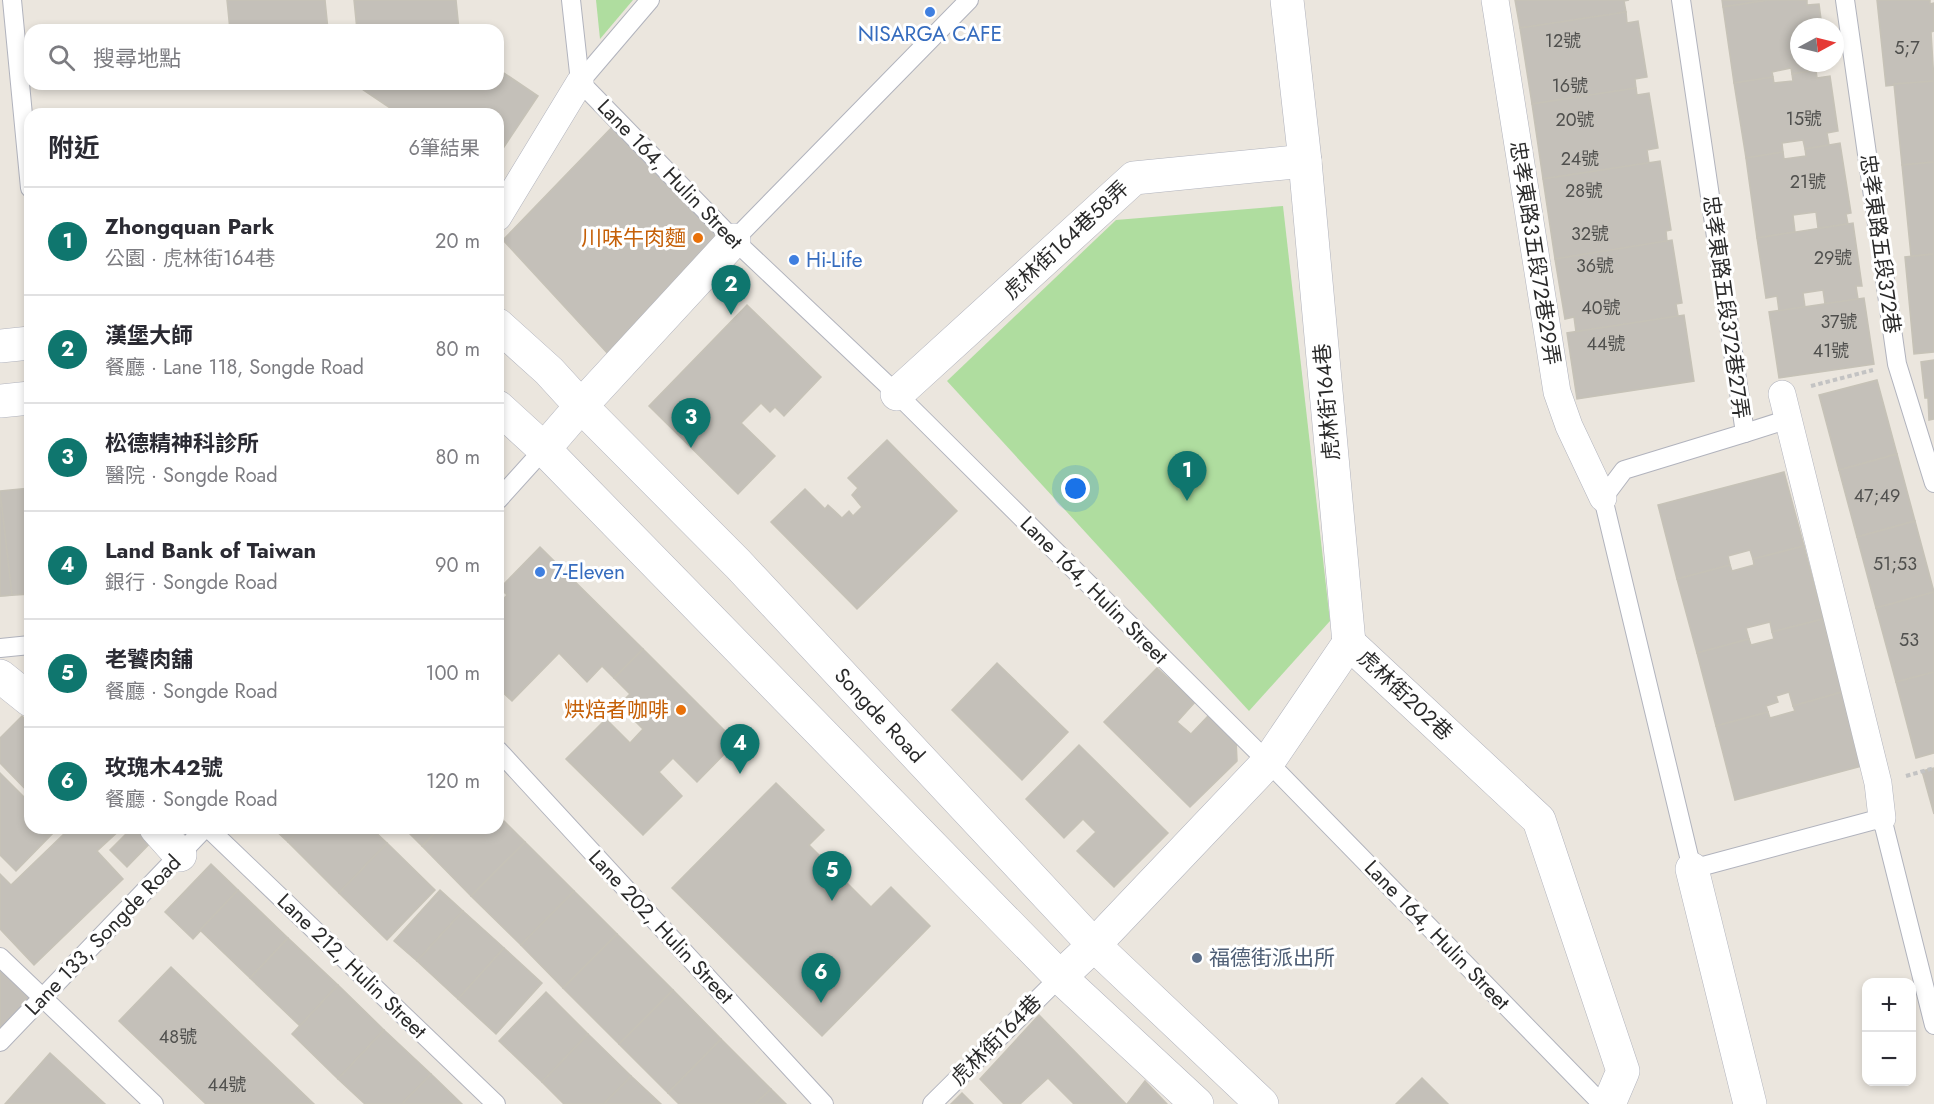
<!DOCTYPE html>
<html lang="zh-TW">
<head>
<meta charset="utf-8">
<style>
	body { margin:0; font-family:Jost,"Noto Sans TC",sans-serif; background:#f2f2f3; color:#2b2b33 }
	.controls { position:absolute; right:18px; bottom:18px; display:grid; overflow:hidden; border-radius:12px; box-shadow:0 3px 9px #0003 }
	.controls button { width:54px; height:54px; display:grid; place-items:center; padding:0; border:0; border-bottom:2px solid #e1e1e2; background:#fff; color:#2b2b33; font:30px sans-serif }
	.compass { position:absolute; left:1790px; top:18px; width:54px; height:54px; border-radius:50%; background:#fff; box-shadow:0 3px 9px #0003; rotate:83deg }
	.you { position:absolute; left:1076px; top:489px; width:21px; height:21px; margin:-15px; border:4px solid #fff; border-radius:50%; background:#1a73e8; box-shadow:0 0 0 9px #1a73e833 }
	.badge { display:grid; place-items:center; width:39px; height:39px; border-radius:50%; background:#0f766e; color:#fff; font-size:20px; font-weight:700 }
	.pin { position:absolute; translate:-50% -50px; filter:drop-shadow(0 2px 3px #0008) }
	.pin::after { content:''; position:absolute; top:32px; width:21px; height:18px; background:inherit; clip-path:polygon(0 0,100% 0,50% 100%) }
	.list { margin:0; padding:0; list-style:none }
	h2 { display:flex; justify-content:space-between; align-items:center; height:78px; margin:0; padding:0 24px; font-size:26px }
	h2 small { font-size:20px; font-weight:400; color:#7c7c81 }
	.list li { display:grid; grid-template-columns:39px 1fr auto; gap:18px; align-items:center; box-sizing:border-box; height:108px; padding:0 24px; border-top:2px solid #e1e1e2 }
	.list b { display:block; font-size:22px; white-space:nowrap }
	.list p { margin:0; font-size:20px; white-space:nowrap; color:#7c7c81 }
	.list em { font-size:20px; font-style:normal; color:#7c7c81 }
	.icon { flex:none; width:33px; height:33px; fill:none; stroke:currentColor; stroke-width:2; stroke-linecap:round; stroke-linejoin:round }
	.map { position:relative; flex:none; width:1934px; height:1104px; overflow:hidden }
	.search { position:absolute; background:#fff; box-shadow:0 3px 9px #0003; left:24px; top:24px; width:480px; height:66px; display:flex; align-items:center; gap:15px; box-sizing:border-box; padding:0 21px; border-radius:18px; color:#7c7c81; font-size:22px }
	.panel { position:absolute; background:#fff; box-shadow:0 3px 9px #0003; left:24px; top:108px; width:480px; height:726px; border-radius:18px }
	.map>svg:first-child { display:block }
	.green { fill:#afdd9f }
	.building { fill:#c4c0b9; stroke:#c6c2b7; stroke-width:1.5 }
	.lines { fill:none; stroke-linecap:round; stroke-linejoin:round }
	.service-casing { stroke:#b1b3bd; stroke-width:20 }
	.pedestrian-casing { stroke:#b1b3bd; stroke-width:28 }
	.minor-casing { stroke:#b1b3bd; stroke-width:34 }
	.secondary-casing { stroke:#b1b3bd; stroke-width:34 }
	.path { stroke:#c3c3c3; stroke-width:4; stroke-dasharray:4.5 3; stroke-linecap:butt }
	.service { stroke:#fff; stroke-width:18 }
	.pedestrian { stroke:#fff; stroke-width:27 }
	.minor { stroke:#fff; stroke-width:33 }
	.secondary { stroke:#fff; stroke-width:33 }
	.shop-dot { fill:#3f7fe0; stroke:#fff; stroke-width:2 }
	.food-dot { fill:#e8710a; stroke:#fff; stroke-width:2 }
	.service-dot { fill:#5c6f8a; stroke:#fff; stroke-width:2 }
	.labels { text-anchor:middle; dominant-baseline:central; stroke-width:6; stroke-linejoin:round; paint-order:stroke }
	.number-label { font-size:18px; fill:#50504e }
	.shop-label { font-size:21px; fill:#366cbe; stroke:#fff; text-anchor:start }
	.street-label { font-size:21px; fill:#2a2a2a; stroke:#fff }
	.food-label { font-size:21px; fill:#c56008; stroke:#fff; text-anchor:end }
	.service-label { font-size:21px; fill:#4e5e75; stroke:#fff; text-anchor:start }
</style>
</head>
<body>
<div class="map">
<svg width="1934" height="1104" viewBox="0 0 1934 1104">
	<rect width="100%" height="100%" fill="#ebe6de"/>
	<g class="green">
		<path d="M596,0H633L600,39Z"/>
		<path d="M1283,206L1330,621L1249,711L947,381L1116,220Z"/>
	</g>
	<g class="building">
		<path d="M227,0H325L328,30H230Z"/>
		<path d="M354,0H456L459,30H357Z"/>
		<path d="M1515,0H1629L1624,1L1626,12L1520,28Z"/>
		<path d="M1722,0H1769L1723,7Z"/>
		<path d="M1769,0H1807V5L1819,4L1822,27H1799V63H1815L1816,70L1792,74L1791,68L1772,72L1773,77L1734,83L1723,7Z"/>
		<path d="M1877,0H1930V4L1934,3V31L1931,32L1934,81L1886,86Z"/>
		<path d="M1626,12L1627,23L1638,21L1647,77L1635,79L1636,88L1532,104L1520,28Z"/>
		<path d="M498,69L538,96L498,156V114H399L362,89L361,84H498Z"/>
		<path d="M1816,70L1817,78L1830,76L1838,131L1827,133L1829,145L1805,149L1803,140L1782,143L1783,152L1746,158L1734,83L1773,77L1774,83L1793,81L1792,74Z"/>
		<path d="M1934,81V162L1902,165L1894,84Z"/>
		<path d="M1636,88L1637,95L1649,93L1658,148L1647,150L1649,163L1543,179L1532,104Z"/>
		<path d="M615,124L720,233L609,355L503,240Z"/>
		<path d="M1840,143L1851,213L1846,214L1848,224L1818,228L1816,212L1793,215L1795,232L1757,238L1746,158L1783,152L1784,159L1806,156L1805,149Z"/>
		<path d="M1660,161L1671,230L1666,231L1667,241L1555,259L1543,179Z"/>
		<path d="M1934,162V254L1911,256L1902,165Z"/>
		<path d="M1853,223L1862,286H1856L1858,299L1825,304L1823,290L1803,293L1805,307L1779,311L1777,296L1766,298L1757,238Z"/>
		<path d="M1672,240L1682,303L1676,304L1678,316L1576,332L1574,317L1565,319L1555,259Z"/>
		<path d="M1934,254V352L1914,354L1905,257Z"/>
		<path d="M1864,298L1874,364L1779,378L1769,312Z"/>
		<path d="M747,305L821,377L784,416L775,407L770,412L761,403L741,423L775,456L738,494L649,406Z"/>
		<path d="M1684,315L1694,381L1577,399L1567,333Z"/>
		<path d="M1934,360V419L1929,420L1928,398H1925L1921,362Z"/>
		<path d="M1877,380L1897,454L1839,470L1819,395Z"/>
		<path d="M887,440L957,511L857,609L771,522L805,489L825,509L828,505L842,518L849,511L853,516L862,507L852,495L858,488L848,478Z"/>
		<path d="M1897,454L1915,521L1857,537L1839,470Z"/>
		<path d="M1784,472L1804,546L1753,559L1750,550L1728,556L1730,565L1677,579L1658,505Z"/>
		<path d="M30,488V594L0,596V491Z"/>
		<path d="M0,491L12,595L0,596Z"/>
		<path d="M1915,521L1934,592L1876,608L1857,537Z"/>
		<path d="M1804,546L1823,619L1772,632L1770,622L1746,628L1749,639L1697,653L1677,579L1730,565L1732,571L1754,565L1753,559Z"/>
		<path d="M540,547L643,649L614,678L602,666L587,682L559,653L512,701L498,688V605L507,595L500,588Z"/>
		<path d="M1934,592V672L1896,682L1876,608Z"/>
		<path d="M1823,619L1842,692L1793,706L1789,692L1776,696L1778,702L1766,706L1768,712L1716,726L1697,653L1749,639L1751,645L1774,639L1772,632Z"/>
		<path d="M643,649L736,742L697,782L673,758L659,772L682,796L643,835L566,759L606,719L630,743L643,729L619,705L630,694L614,678Z"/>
		<path d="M997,663L1068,732L1022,780L952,710Z"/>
		<path d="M1157,668L1195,702L1177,722L1191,734L1208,716L1236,740L1237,761L1190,807L1104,722Z"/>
		<path d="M1934,672V753L1916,758L1896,682Z"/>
		<path d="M1842,692L1862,766L1735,800L1716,726L1768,712L1770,718L1795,711L1793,706Z"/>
		<path d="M22,716L30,725V794L0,763V738Z"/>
		<path d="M1079,745L1168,833L1114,887L1077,851L1096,832L1083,819L1064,838L1026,799Z"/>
		<path d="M1934,768V814L1922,771Z"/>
		<path d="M0,773L30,803V828H54L56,830L16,871L0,855Z"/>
		<path d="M776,783L824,830L809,845L871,907L891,887L930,926L822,1036L672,888Z"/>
		<path d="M498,815L525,842L471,896L422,846L440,828H498Z"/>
		<path d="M63,828H122L97,851L123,879L34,965L0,929V874L11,885L66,832Z"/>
		<path d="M132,828H151L158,835L127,867L110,850Z"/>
		<path d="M273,828H301L288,842Z"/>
		<path d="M301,828H371L387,843L339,893L288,842Z"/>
		<path d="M404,828H440L422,846Z"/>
		<path d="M525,842L574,891L521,945L471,896Z"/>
		<path d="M387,843L435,890L387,940L339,893Z"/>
		<path d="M211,864L238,890L193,939L165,912Z"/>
		<path d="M238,890L288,938L250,978L200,930Z"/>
		<path d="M440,890L463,911L417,961L394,941Z"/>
		<path d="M574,891L617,934L563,988L521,945Z"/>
		<path d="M463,911L504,948L458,999L417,961Z"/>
		<path d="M617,934L673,990L619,1044L563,988Z"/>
		<path d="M288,938L338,985L300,1026L250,978Z"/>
		<path d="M504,948L542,983L496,1034L458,999Z"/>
		<path d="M0,966L37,999L0,1038Z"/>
		<path d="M171,967L314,1104H206L119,1021Z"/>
		<path d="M338,985L384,1030L338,1079L292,1034Z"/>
		<path d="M673,990L721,1039L668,1093L619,1044Z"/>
		<path d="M546,992L588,1034L542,1082L499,1041Z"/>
		<path d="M1039,1015L1126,1104H1074L1048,1078L1020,1104H1004L980,1079Z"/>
		<path d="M384,1030L431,1074L402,1104H365L338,1079Z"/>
		<path d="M588,1034L631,1076L604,1104H564L542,1082Z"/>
		<path d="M721,1039L771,1089L755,1104H679L668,1093Z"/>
		<path d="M50,1053L105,1104H5Z"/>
		<path d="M431,1074L462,1104H402Z"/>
		<path d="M631,1076L661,1104H604Z"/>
		<path d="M1422,1078L1448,1104H1396Z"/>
		<path d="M1145,1081L1167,1104H1127Z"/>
		<path d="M771,1089L786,1104H755Z"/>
		<path d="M962,1093L973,1104H951Z"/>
	</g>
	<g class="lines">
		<g class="service-casing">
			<g id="service">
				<path d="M12,0L30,188"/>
				<path d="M571,0L580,82"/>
				<path d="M1681,0L1745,433L1624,470L1603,498L1692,869L1882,818L1934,1025"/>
				<path d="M1845,0L1897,364L1934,483"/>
				<path d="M580,82L734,240L897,394L1268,762L1602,1104"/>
				<path d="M580,82L650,0"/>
				<path d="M734,240L969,0"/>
				<path d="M1745,433L1789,419"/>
				<path d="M498,500L544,449"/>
				<path d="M0,648L30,645"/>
				<path d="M498,750L824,1104"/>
				<path d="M208,828L496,1104"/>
				<path d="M0,957L154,1104"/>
				<path d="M0,1042L205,828"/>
				<path d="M932,1104L1060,977"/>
			</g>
		</g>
		<g class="pedestrian-casing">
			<g id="pedestrian">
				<path d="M1495,0L1557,392L1569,426L1603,498"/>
				<path d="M498,217L580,82"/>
				<path d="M1782,394L1878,783L1882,818"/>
			</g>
		</g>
		<g class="minor-casing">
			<g id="minor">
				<path d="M1287,0L1305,161L1349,643"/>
				<path d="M897,394L1134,178L1305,161"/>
				<path d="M544,449L581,406L734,240"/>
				<path d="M1349,643L1539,820L1623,1071L1609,1104"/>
				<path d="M0,676L30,700"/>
				<path d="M156,828L180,855"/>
				<path d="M1692,869L1750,1104"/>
				<path d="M1060,977L1094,945L1268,762L1349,643"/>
			</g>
		</g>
		<g class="secondary-casing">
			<g id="secondary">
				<path id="s1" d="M498,325L549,371L581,406L738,564L1094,945L1262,1104"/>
				<path d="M0,346L30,343"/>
				<path d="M0,401L30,398"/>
				<path d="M498,407L544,449L1060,977L1197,1104"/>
			</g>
		</g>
		<g class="path">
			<path d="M1811,386L1873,370"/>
			<path d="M1906,776L1934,768"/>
		</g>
		<use href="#service" class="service"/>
		<use href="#pedestrian" class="pedestrian"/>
		<use href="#minor" class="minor"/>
		<use href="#secondary" class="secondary"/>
	</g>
	<g class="shop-dot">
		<circle cx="930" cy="12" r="6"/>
		<circle cx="794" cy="260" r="6"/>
		<circle cx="540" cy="572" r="6"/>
	</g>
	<g class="food-dot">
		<circle cx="698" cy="238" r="6"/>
		<circle cx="681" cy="710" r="6"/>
	</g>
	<circle class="service-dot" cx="1197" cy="958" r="6"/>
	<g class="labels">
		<g class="number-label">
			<text x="1563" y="41">12號</text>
			<text x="1907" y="48">5;7</text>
			<text x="1570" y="86">16號</text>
			<text x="1804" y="119">15號</text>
			<text x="1575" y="120">20號</text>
			<text x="1580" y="159">24號</text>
			<text x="1808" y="182">21號</text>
			<text x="1584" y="191">28號</text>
			<text x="1590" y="234">32號</text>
			<text x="1833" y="258">29號</text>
			<text x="1595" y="266">36號</text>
			<text x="1601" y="308">40號</text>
			<text x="1839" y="322">37號</text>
			<text x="1606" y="344">44號</text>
			<text x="1831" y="351">41號</text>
			<text x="1877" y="496">47;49</text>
			<text x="1895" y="564">51;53</text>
			<text x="1909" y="640">53</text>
			<text x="178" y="1037">48號</text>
			<text x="227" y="1085">44號</text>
		</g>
		<g class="shop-label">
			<text x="930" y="34" text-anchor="middle">NISARGA CAFE</text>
			<text x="806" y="260">Hi-Life</text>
			<text x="552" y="572">7-Eleven</text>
		</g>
		<g class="street-label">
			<text transform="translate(670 174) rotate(46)">Lane 164, Hulin Street</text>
			<text transform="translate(1066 240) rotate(-43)">虎林街164巷58弄</text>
			<text transform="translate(1880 244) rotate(82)">忠孝東路五段372巷</text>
			<text transform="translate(1535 253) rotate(81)">忠孝東路3五段72巷29弄</text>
			<text transform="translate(1726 307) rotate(82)">忠孝東路五段372巷27弄</text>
			<text transform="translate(1327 402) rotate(-95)">虎林街164巷</text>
			<text transform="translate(1094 590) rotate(45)">Lane 164, Hulin Street</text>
			<text transform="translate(1405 695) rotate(43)">虎林街202巷</text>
			<text stroke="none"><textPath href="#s1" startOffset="546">Songde Road</textPath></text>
			<text transform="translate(661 927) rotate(47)">Lane 202, Hulin Street</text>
			<text transform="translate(103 935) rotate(-46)">Lane 133, Songde Road</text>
			<text transform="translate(1437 935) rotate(46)">Lane 164, Hulin Street</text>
			<text transform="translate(352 966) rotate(44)">Lane 212, Hulin Street</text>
			<text transform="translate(996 1040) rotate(-45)">虎林街164巷</text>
		</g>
		<g class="food-label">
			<text x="686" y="238">川味牛肉麵</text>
			<text x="669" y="710">烘焙者咖啡</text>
		</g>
		<g class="service-label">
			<text x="1209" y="958">福德街派出所</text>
		</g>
	</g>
</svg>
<div class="controls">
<button>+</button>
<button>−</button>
</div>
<svg class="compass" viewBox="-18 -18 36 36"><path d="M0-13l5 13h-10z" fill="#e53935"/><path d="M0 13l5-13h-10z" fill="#7c7c81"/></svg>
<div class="you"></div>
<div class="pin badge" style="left:1187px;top:501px">1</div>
<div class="pin badge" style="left:731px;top:315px">2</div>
<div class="pin badge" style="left:691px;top:448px">3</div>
<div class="pin badge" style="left:740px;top:774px">4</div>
<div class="pin badge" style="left:832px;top:901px">5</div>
<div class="pin badge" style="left:821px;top:1003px">6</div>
<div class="search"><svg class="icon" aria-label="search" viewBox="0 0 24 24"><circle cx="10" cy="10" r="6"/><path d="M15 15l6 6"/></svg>搜尋地點</div>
<section class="panel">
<h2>附近<small>6筆結果</small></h2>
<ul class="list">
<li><span class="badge">1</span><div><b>Zhongquan Park</b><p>公園 · 虎林街164巷</p></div><em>20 m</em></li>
<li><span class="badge">2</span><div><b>漢堡大師</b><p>餐廳 · Lane 118, Songde Road</p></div><em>80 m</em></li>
<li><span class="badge">3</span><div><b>松德精神科診所</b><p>醫院 · Songde Road</p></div><em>80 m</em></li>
<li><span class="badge">4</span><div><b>Land Bank of Taiwan</b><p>銀行 · Songde Road</p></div><em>90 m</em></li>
<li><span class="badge">5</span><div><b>老饕肉舖</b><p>餐廳 · Songde Road</p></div><em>100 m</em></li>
<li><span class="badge">6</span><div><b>玫瑰木42號</b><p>餐廳 · Songde Road</p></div><em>120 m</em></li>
</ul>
</section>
</div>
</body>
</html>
